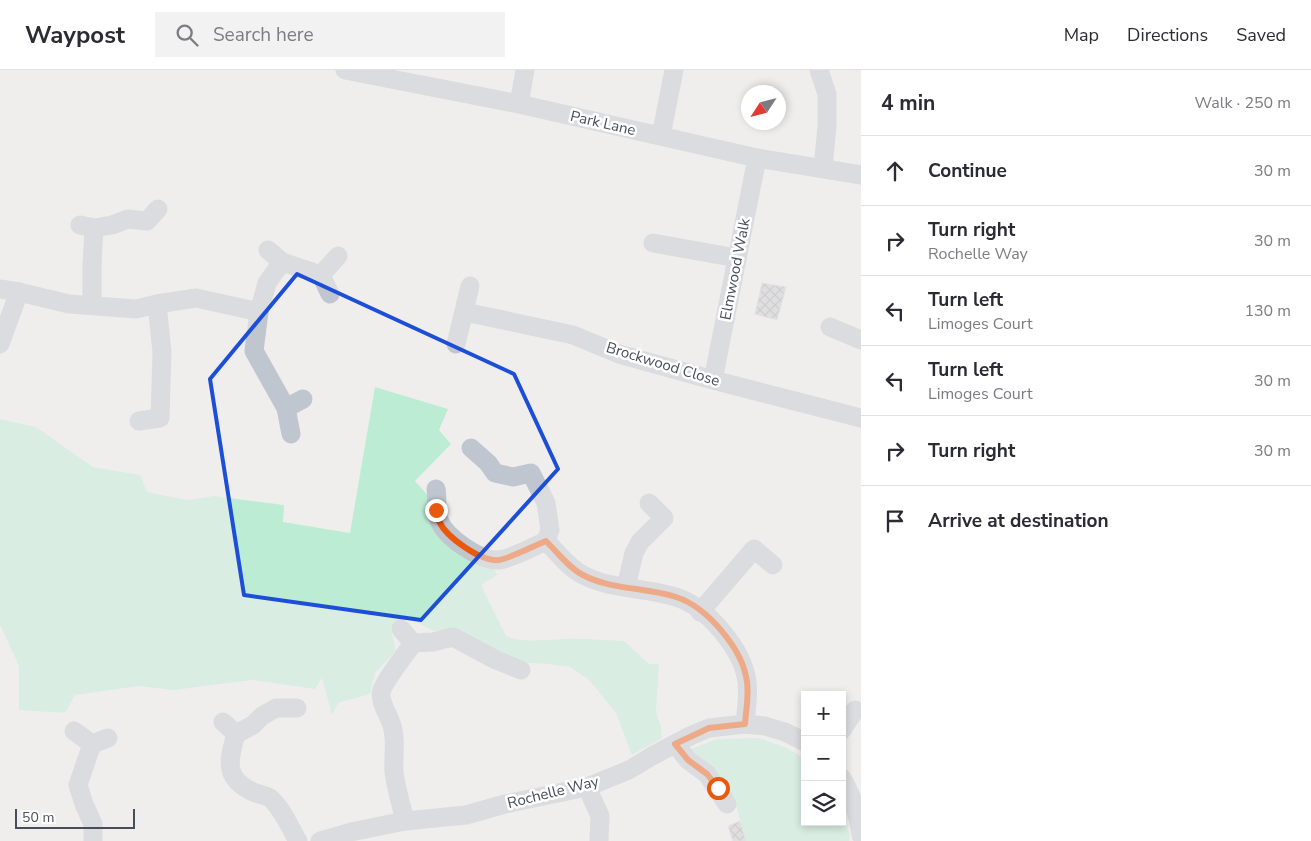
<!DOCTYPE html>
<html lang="en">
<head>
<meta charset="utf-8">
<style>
	body { margin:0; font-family:"Nunito Sans",sans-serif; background:#f2f2f3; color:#2b2b33 }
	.controls { position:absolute; right:15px; bottom:15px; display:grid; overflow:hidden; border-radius:0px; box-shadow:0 2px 8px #0003 }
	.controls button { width:45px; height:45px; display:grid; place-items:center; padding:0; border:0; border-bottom:1px solid #e1e1e2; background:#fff; color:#2b2b33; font:25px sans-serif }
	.compass { position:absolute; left:741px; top:15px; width:45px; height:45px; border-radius:50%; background:#fff; box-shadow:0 2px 8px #0003; rotate:234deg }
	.scale { position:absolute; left:15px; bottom:12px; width:120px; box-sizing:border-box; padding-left:5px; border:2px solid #474e59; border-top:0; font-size:14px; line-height:18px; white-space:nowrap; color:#474e59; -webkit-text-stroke:4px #fff; paint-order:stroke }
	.stop { position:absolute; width:15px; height:15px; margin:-11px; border:4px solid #ea580c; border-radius:50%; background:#fff }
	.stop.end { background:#ea580c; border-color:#fff; box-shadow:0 1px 5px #0008 }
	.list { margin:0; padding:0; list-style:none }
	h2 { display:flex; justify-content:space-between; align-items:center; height:65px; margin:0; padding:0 20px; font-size:21px }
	h2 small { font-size:16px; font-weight:400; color:#7c7c81 }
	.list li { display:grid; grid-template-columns:32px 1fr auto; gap:15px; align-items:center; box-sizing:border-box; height:70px; padding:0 20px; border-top:1px solid #e1e1e2 }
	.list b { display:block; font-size:19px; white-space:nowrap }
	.list p { margin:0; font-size:16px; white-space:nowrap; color:#7c7c81 }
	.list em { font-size:16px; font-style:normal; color:#7c7c81 }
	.icon { flex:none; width:28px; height:28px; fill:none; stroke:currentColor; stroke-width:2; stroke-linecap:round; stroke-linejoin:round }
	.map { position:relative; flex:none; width:861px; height:771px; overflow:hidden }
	header { display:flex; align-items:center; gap:30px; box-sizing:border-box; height:70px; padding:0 25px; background:#fff; border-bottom:1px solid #e1e1e2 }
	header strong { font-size:24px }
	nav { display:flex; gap:28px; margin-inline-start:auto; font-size:18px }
	.search { width:350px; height:45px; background:#f2f2f3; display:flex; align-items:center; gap:12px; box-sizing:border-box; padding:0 18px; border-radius:0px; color:#7c7c81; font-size:19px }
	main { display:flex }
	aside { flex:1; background:#fff }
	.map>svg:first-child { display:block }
	.green { fill:#bdecd5 }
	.building { fill:url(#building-cross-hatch); stroke:#d1d3d9 }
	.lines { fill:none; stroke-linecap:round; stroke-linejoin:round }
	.minor { stroke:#bfc6cf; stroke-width:19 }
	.route { stroke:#ea580c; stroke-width:6 }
	.marked { fill:none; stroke:#1d4ed8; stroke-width:4; stroke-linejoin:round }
	.labels { text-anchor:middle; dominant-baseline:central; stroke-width:5; stroke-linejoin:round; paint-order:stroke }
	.street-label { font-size:15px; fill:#474e59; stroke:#fff }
</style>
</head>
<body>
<header>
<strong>Waypost</strong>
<div class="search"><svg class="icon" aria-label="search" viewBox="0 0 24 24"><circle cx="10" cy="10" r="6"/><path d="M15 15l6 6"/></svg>Search here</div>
<nav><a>Map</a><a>Directions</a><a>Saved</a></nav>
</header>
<main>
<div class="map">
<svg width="861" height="771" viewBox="0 0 861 771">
	<defs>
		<pattern id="building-cross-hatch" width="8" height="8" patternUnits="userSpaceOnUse" patternTransform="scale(1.25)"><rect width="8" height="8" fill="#caccd2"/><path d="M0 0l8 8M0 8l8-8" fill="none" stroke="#a6a8ad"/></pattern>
	</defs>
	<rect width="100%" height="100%" fill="#f0eeed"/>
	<g class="green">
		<path d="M375,317L448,339L439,360L451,374L415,411L433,431L430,444L493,495L497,505L481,515L506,566C525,574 545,569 565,569C584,568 604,570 624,571L649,594H659L656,642L661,657L662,668L632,685L616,643L589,610L570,597L548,594L529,593L506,585L450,559L434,561L404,546L391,559L396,581L375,603L370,624L338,633L332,645L322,608L315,619L252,610L174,620L139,616L75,625L65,643L19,640V596L0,555V349L36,357L93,397L140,405L147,422L188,430L214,426L284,435L283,452L350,463Z"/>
		<path d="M759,668L787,678L805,689V752H842V742L850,764L849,771H746L736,735L711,701L686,681L717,669Z"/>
	</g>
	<g class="building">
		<path d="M762,213L786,217L777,250L755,244Z"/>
		<path d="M740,751L746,771H733L728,756Z"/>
	</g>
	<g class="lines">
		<g class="minor">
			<path d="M345,0L519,34L757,88L861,105"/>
			<path d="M819,0L827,24V56L823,98"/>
			<path d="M519,34L525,0"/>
			<path d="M661,66L674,0"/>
			<path d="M80,155L94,158L112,155L128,149L147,151L158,139"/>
			<path d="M653,173L737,188"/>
			<path d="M268,180L282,192L321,205"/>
			<path d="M0,219L19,222L69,234L136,239L157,234L196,228L259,242L254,281L286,338L291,364"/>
			<path d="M330,224L321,205L338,186"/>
			<path d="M92,235V195L94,158"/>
			<path d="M259,242L267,213L282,192"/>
			<path d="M465,242L573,265L619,284L713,310L861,348"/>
			<path d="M830,257L861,270"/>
			<path d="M0,274L19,222"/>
			<path d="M456,274L470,216"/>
			<path d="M713,310L757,88"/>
			<path d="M286,338L303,329"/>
			<path d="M139,351L160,348L162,282L157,234"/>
			<path d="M436,419C438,430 435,440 439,450C445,467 480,491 498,490C508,490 535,476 546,471L550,460L546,433L531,403L513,407L495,403L488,393L471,378"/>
			<path d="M546,471C557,482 569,498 583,505C611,520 645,517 676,527C707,537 743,579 747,612C749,626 746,640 745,654"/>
			<path d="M626,517L634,483L640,472L664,448L649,433"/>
			<path d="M700,542L754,479L773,495"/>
			<path d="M401,559L413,573L433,572L453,567L496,590L521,600"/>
			<path d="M297,638H276L262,646L253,655L236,664C229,689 223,707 251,721C257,724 265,725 270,728C282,738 290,758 298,771"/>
			<path d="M223,652L236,664"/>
			<path d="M842,660L855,640"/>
			<path d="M74,661L92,674L108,668"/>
			<path d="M92,674L78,715L84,734L93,754V771"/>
			<path d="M675,674L688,690L707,704L727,734"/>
			<path d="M842,708C853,727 858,744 861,765"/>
			<path d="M587,717L600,746L599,771"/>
			<path d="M405,751C401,734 396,718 394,702C393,688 396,674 393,660C391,647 381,637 381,624C381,614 407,583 413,573"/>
			<path d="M320,771L351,762L405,751L466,745L505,734L587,717L629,700L652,686L692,665L709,658L745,654L765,656L785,662L805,672"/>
		</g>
	</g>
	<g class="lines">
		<path class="route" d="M436,440C437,444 438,448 439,451C446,467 481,492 499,490C508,489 536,475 546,471C557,482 569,498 583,505C611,520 645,517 676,527C707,537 743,579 747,612C749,625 746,640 745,654L709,658L675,674L688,690L707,704L718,718"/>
	</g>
	<path d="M0 0H861V771H0ZM297,204L514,304L558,399L421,550L244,525L210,309Z" fill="#f0eeed" fill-opacity=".55" fill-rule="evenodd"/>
	<path class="marked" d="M297,204L514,304L558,399L421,550L244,525L210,309Z"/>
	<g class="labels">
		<g class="street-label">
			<text transform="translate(603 53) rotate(13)">Park Lane</text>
			<text transform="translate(735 199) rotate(-79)">Elmwood Walk</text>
			<text transform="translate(663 294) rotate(17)">Brockwood Close</text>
			<text transform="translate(553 722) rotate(-14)">Rochelle Way</text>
		</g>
	</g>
</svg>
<div class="controls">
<button>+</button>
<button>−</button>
<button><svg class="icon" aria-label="layers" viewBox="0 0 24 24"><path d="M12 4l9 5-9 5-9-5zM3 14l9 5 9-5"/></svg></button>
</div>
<svg class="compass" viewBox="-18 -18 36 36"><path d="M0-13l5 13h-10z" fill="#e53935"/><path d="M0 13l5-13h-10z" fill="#7c7c81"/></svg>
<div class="scale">50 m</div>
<div class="stop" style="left:718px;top:718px"></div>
<div class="stop end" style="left:436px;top:440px"></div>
</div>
<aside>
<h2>4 min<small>Walk · 250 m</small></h2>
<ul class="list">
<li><svg class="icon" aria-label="ahead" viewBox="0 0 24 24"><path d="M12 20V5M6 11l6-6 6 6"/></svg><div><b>Continue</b></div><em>30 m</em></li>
<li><svg class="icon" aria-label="right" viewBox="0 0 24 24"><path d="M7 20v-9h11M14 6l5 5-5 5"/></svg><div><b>Turn right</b><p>Rochelle Way</p></div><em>30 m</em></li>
<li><svg class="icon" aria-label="left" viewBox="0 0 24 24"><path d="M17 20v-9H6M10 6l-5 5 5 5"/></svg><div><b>Turn left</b><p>Limoges Court</p></div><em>130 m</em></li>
<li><svg class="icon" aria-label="left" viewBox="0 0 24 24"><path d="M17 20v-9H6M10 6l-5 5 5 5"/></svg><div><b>Turn left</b><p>Limoges Court</p></div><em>30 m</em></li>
<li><svg class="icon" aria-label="right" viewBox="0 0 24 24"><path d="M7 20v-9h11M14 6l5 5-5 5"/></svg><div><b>Turn right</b></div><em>30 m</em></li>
<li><svg class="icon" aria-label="arrive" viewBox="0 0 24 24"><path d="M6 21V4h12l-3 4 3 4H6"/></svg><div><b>Arrive at destination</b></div></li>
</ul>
</aside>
</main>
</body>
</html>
